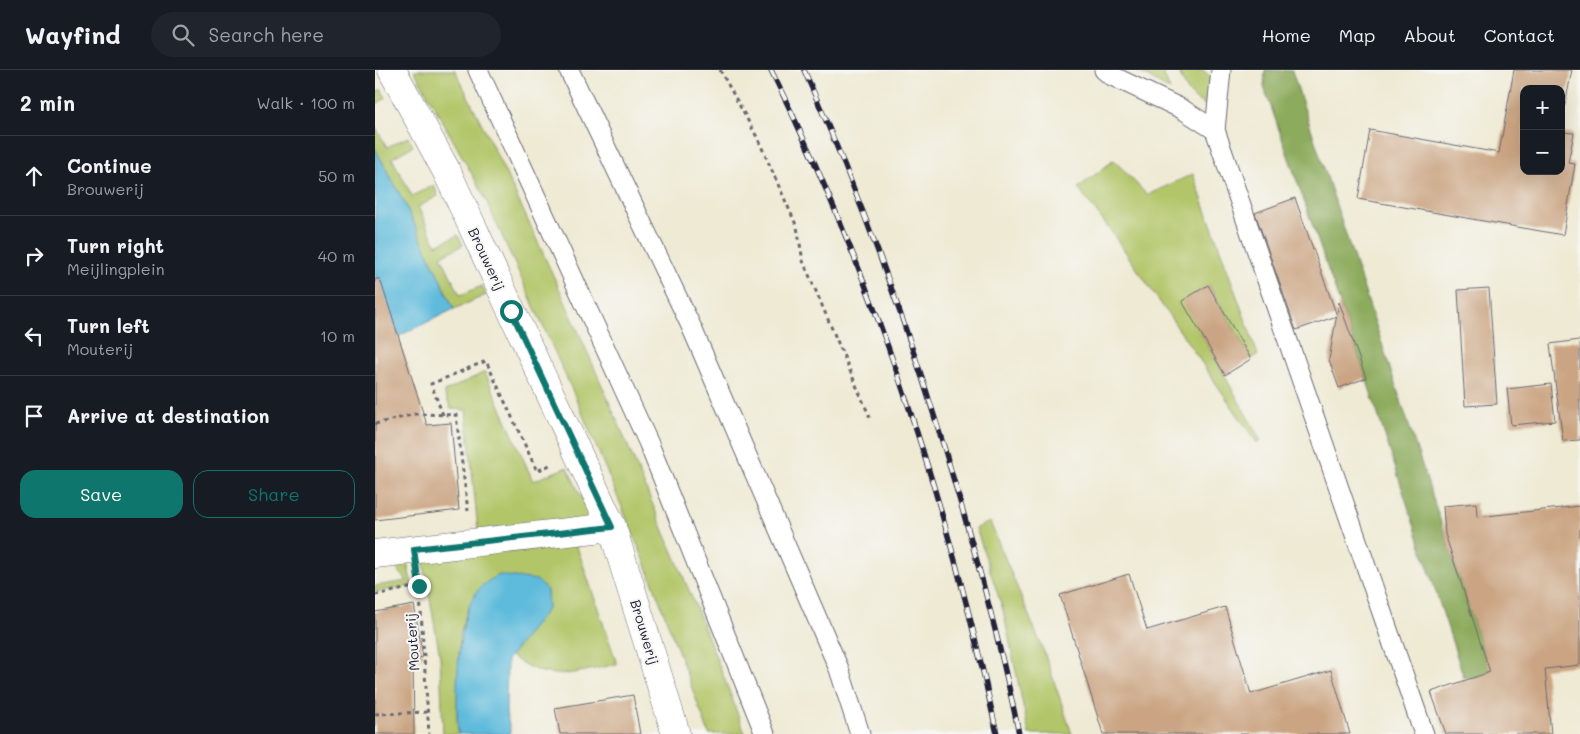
<!DOCTYPE html>
<html lang="en">
<head>
<meta charset="utf-8">
<style>
	body { margin:0; font-family:Mali,sans-serif; background:#20242c; color:#f1f3f6 }
	.controls { position:absolute; right:15px; top:15px; display:grid; overflow:hidden; border-radius:10px; box-shadow:0 5px 20px #0002 }
	.controls button { width:45px; height:45px; display:grid; place-items:center; padding:0; border:0; border-bottom:1px solid #363941; background:#171b24; color:#f1f3f6; font:25px sans-serif }
	.stop { position:absolute; width:15px; height:15px; margin:-11px; border:4px solid #0f766e; border-radius:50%; background:#fff }
	.stop.end { background:#0f766e; border-color:#fff; box-shadow:0 1px 5px #0008 }
	.list { margin:0; padding:0; list-style:none }
	h2 { display:flex; justify-content:space-between; align-items:center; height:65px; margin:0; padding:0 20px; font-size:21px }
	h2 small { font-size:16px; font-weight:400; color:#9ea1a6 }
	.list li { display:grid; grid-template-columns:32px 1fr auto; gap:15px; align-items:center; box-sizing:border-box; height:80px; padding:0 20px; border-top:1px solid #363941 }
	.list b { display:block; font-size:19px; white-space:nowrap }
	.list p { margin:0; font-size:16px; white-space:nowrap; color:#9ea1a6 }
	.list em { font-size:16px; font-style:normal; color:#9ea1a6 }
	.actions { display:flex; gap:10px; padding:15px 20px }
	.actions a { flex:1; padding:11px 0; border:1px solid #0f766e; border-radius:15px; text-align:center; font-size:18px; color:#0f766e }
	.actions .main { background:#0f766e; color:#fff }
	.icon { flex:none; width:28px; height:28px; fill:none; stroke:currentColor; stroke-width:2; stroke-linecap:round; stroke-linejoin:round }
	.map { position:relative; flex:none; width:1205px; height:664px; overflow:hidden }
	header { display:flex; align-items:center; gap:30px; box-sizing:border-box; height:70px; padding:0 25px; background:#171b24; border-bottom:1px solid #363941 }
	header strong { font-size:24px }
	nav { display:flex; gap:28px; margin-inline-start:auto; font-size:18px }
	.search { width:350px; height:45px; background:#20242c; display:flex; align-items:center; gap:12px; box-sizing:border-box; padding:0 18px; border-radius:28px; color:#9ea1a6; font-size:19px }
	main { display:flex }
	aside { flex:1; background:#171b24 }
	.map>svg:first-child { display:block }
	.green { fill:#b2c669; stroke:#6a7452 }
	.forest { fill:#8dab5d; stroke:#58664c }
	.water { fill:#5ebbdc; stroke:#406e8c }
	.building { fill:#cba583 }
	.lines { fill:none; stroke-linecap:round; stroke-linejoin:round }
	.lane-casing { stroke:#6a6871; stroke-width:21 }
	.street-casing { stroke:#6a6871; stroke-width:29 }
	.path { stroke:#6a6871; stroke-width:3; stroke-dasharray:4 4; stroke-linecap:butt }
	.lane { stroke:#fff; stroke-width:19 }
	.street { stroke:#fff; stroke-width:28 }
	.rail-casing { stroke:#22223b; stroke-width:5.5 }
	.rail { stroke:#f6f6f2; stroke-width:4; stroke-dasharray:11; stroke-linecap:butt }
	.route { stroke:#0f766e; stroke-width:6 }
	.labels { text-anchor:middle; dominant-baseline:central; stroke-width:4; stroke-linejoin:round; paint-order:stroke }
	.street-label { font-size:14px; fill:#22223b; stroke:#f6f6f2 }
</style>
</head>
<body>
<header>
<strong>Wayfind</strong>
<div class="search"><svg class="icon" aria-label="search" viewBox="0 0 24 24"><circle cx="10" cy="10" r="6"/><path d="M15 15l6 6"/></svg>Search here</div>
<nav><a>Home</a><a>Map</a><a>About</a><a>Contact</a></nav>
</header>
<main>
<aside>
<h2>2 min<small>Walk · 100 m</small></h2>
<ul class="list">
<li><svg class="icon" aria-label="ahead" viewBox="0 0 24 24"><path d="M12 20V5M6 11l6-6 6 6"/></svg><div><b>Continue</b><p>Brouwerij</p></div><em>50 m</em></li>
<li><svg class="icon" aria-label="right" viewBox="0 0 24 24"><path d="M7 20v-9h11M14 6l5 5-5 5"/></svg><div><b>Turn right</b><p>Meijlingplein</p></div><em>40 m</em></li>
<li><svg class="icon" aria-label="left" viewBox="0 0 24 24"><path d="M17 20v-9H6M10 6l-5 5 5 5"/></svg><div><b>Turn left</b><p>Mouterij</p></div><em>10 m</em></li>
<li><svg class="icon" aria-label="arrive" viewBox="0 0 24 24"><path d="M6 21V4h12l-3 4 3 4H6"/></svg><div><b>Arrive at destination</b></div></li>
</ul>
<div class="actions"><a class="main">Save</a><a>Share</a></div>
</aside>
<div class="map">
<svg width="1205" height="664" viewBox="0 0 1205 664">
	<rect width="100%" height="100%" fill="#f6f6f2"/>
	<filter id="ink" filterUnits="userSpaceOnUse"><feTurbulence type="fractalNoise" baseFrequency=".02" numOctaves="2"/><feDisplacementMap in="SourceGraphic" scale="10" xChannelSelector="R" yChannelSelector="G"/><feConvolveMatrix kernelMatrix="1 2 1 2 8 2 1 2 1" color-interpolation-filters="sRGB"/></filter>
	<filter id="wash" filterUnits="userSpaceOnUse"><feTurbulence type="fractalNoise" baseFrequency=".0096" numOctaves="4" result="noise"/><feDisplacementMap in="SourceGraphic" scale="20" xChannelSelector="R" yChannelSelector="G"/><feGaussianBlur stdDeviation="1.12" result="paint"/><feColorMatrix in="noise" values="0 0 0 0 0 0 0 0 0 0 0 0 0 0 0 0 0 1.4 0 .05"/><feComposite in="paint" operator="in"/></filter>
	<g filter="url(#wash)">
		<rect width="100%" height="100%" fill="#efead4"/>
		<g class="green">
			<path d="M39,0H80C150,139 214,282 274,426C308,505 341,583 370,664H334L270,492L202,331L109,126Z"/>
			<path d="M761,0H787L795,20Z"/>
			<path d="M803,0H828L837,8L834,37C814,27 811,20 803,0Z"/>
			<path d="M6,19L11,28L0,35V23Z"/>
			<path d="M0,56L12,77L33,67L38,76L17,88L37,126L59,115L63,126L43,137L61,175L83,165L88,175L66,186L85,225L107,216L111,225L79,239L30,134L0,78Z"/>
			<path d="M739,90L772,125L818,104L883,285L876,289L834,215L808,231L886,371L882,373L738,164L703,118Z"/>
			<path d="M110,302L158,411L192,397L217,450L103,460L91,340L76,339L69,322Z"/>
			<path d="M615,452L669,582L697,664H654L628,540L601,458Z"/>
			<path d="M200,471L242,594C198,603 174,615 135,585L173,538L172,520L93,538L85,564L82,644L83,664H68L65,587L48,488Z"/>
			<path d="M31,487L37,516L0,522V516L32,511L15,490Z"/>
		</g>
		<path class="forest" d="M890,0L917,1L1116,604L1089,608L991,308L889,17Z"/>
		<g class="water">
			<path d="M0,78L30,134L79,239L24,266L0,205Z"/>
			<path d="M124,505L162,510L172,520L173,538L132,590L131,642L136,664H83C81,629 79,539 108,515C112,511 119,508 124,505Z"/>
		</g>
		<g id="blocks">
			<g class="building">
				<path d="M1139,0H1197L1186,54V19H1149V101H1186V62L1199,63L1193,93L1200,94L1188,165L983,129L995,60L1124,83Z"/>
				<path d="M920,128L962,246L921,260L880,143Z"/>
				<path d="M0,209H5L52,355L76,353L84,440L0,450Z"/>
				<path d="M833,215L876,289L850,305L807,231Z"/>
				<path d="M1114,218L1122,334L1090,336L1083,220Z"/>
				<path d="M964,232L991,308L964,318L954,290Z"/>
				<path d="M1205,270V370L1188,371L1175,274Z"/>
				<path d="M1176,314L1180,351L1136,355L1132,319Z"/>
				<path d="M1101,433L1102,447L1205,436V595L1170,599L1176,664H1071L1056,622L1115,602L1070,464L1068,436Z"/>
				<path d="M754,504L772,560L850,537L876,624L956,600L975,664H728L685,525Z"/>
				<path d="M39,535L48,587L38,589L39,664H0V542Z"/>
				<path d="M258,625L265,664H185L180,638Z"/>
			</g>
		</g>
	</g>
	<g filter="url(#ink)">
		<use href="#blocks" fill-opacity="0" stroke="#6a6871" stroke-width="1"/>
		<g class="lines">
			<g class="lane-casing">
				<g id="lane">
					<path d="M103,0L274,374L390,664"/>
					<path d="M194,0L316,256L464,599L485,664"/>
					<path d="M729,0L735,5L807,39L840,60"/>
					<path d="M846,0L840,60L1049,664"/>
				</g>
			</g>
			<g class="street-casing">
				<g id="street">
					<path d="M17,0L72,102L237,457L301,664"/>
					<path d="M0,484L237,457"/>
				</g>
			</g>
			<g class="path">
				<path d="M345,0L383,69L422,157L428,191L496,350"/>
				<path d="M68,345L56,314L111,291L162,401L175,395"/>
				<path d="M0,354L40,344L81,345L93,441"/>
				<path d="M44,511L54,664"/>
				<path d="M0,525L44,516"/>
				<path d="M0,644L53,642"/>
			</g>
			<use href="#lane" class="lane"/>
			<use href="#street" class="street"/>
			<g class="rail-casing">
				<g id="rail">
					<path d="M396,0C500,210 573,435 622,664"/>
					<path d="M429,0C495,148 549,302 593,459C612,526 630,595 644,664"/>
				</g>
			</g>
			<use href="#rail" class="rail"/>
		</g>
	</g>
	<g class="lines" filter="url(#ink)">
		<path class="route" d="M44,516L39,479L237,457L136,241"/>
	</g>
	<g class="labels">
		<g class="street-label">
			<text transform="translate(112 189) rotate(65)">Brouwerij</text>
			<text transform="translate(270 562) rotate(73)">Brouwerij</text>
			<text transform="translate(37 572) rotate(-94)">Mouterij</text>
		</g>
	</g>
</svg>
<div class="controls">
<button>+</button>
<button>−</button>
</div>
<div class="stop" style="left:136px;top:241px"></div>
<div class="stop end" style="left:44px;top:516px"></div>
</div>
</main>
</body>
</html>
